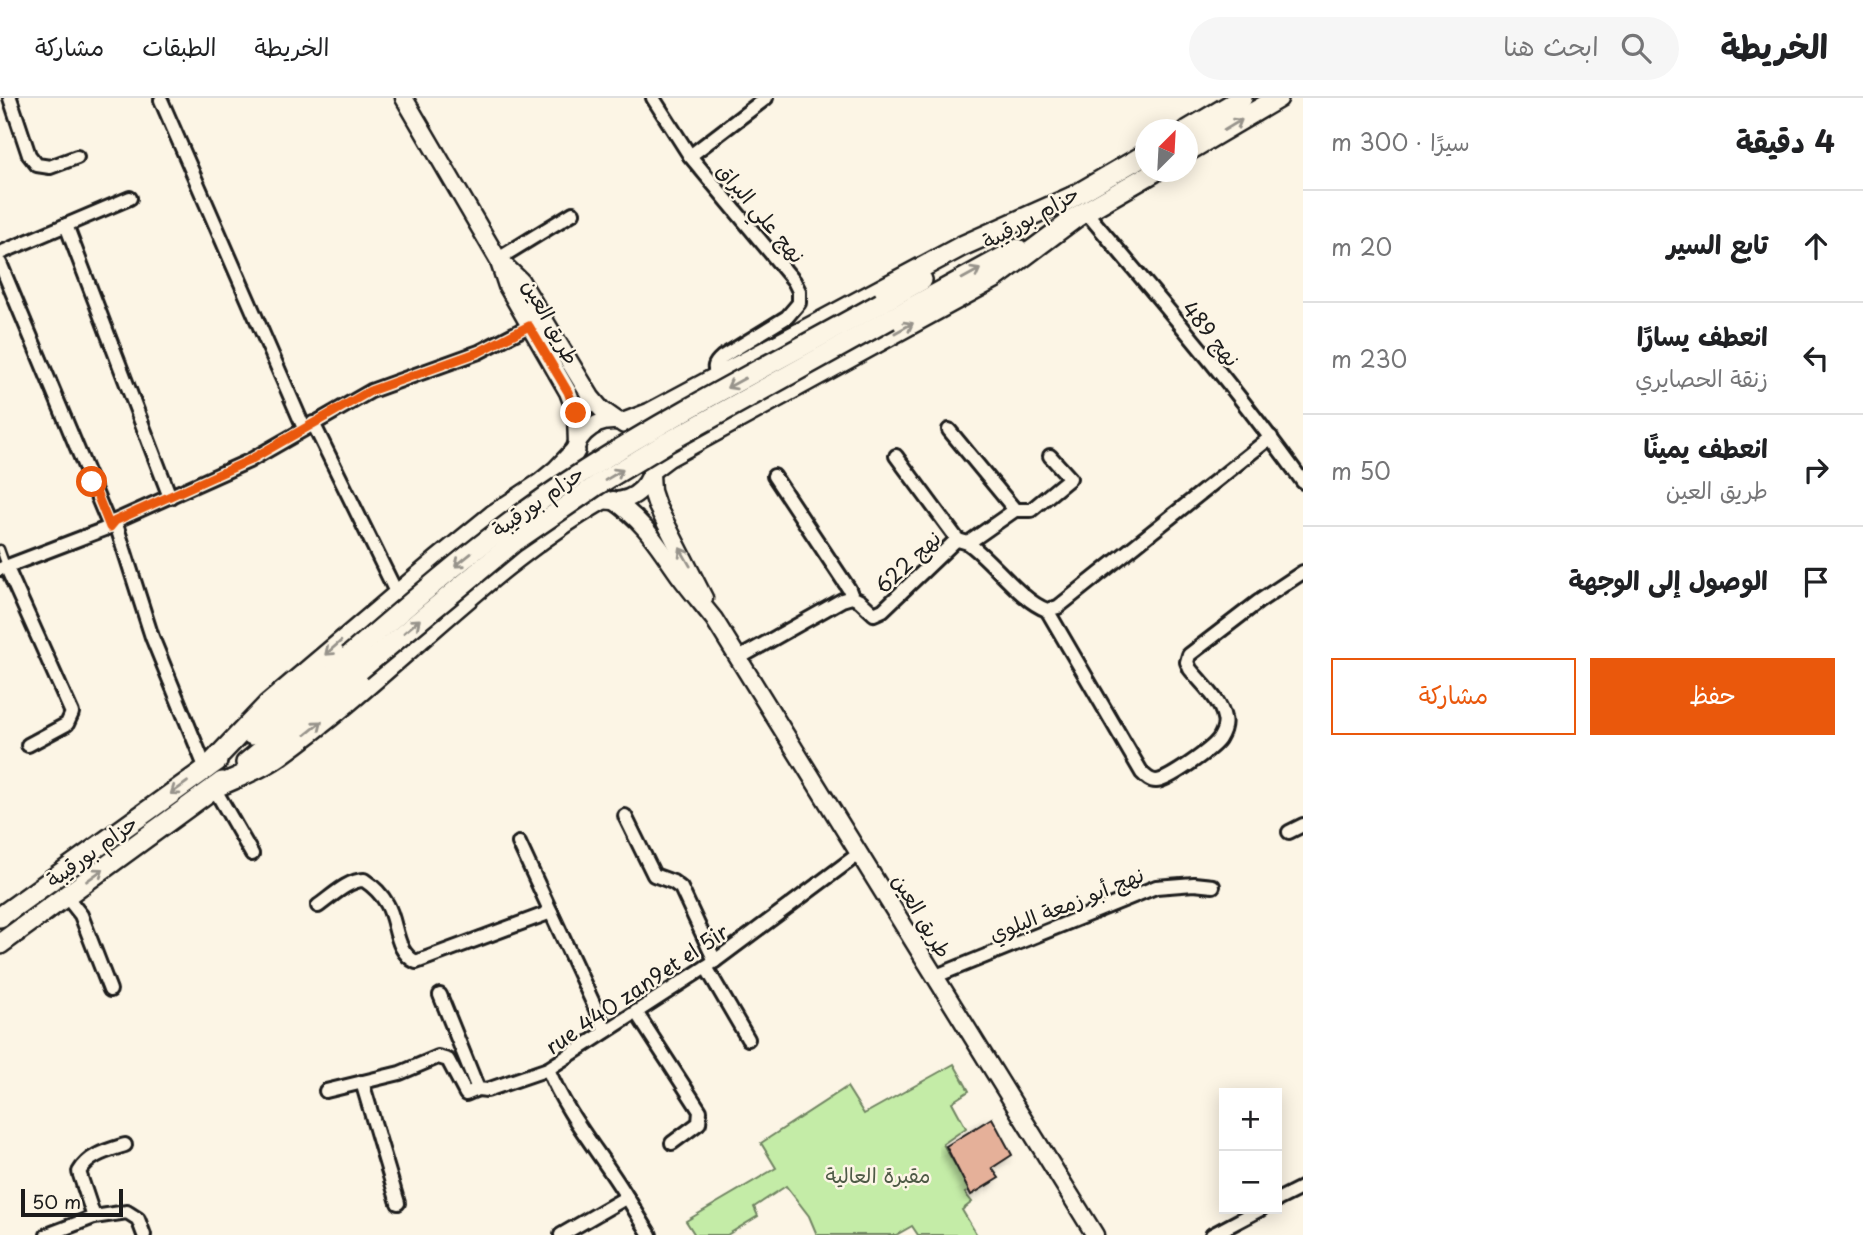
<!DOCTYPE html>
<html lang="ar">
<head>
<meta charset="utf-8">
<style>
	body { margin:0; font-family:"Playpen Sans","Playpen Sans Arabic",sans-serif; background:#f6f6f6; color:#202124; direction:rtl }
	.controls { position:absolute; right:21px; bottom:21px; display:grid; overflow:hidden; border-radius:0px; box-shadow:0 4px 18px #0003 }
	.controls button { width:63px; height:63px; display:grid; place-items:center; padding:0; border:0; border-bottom:2px solid #e0e0e0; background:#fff; color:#202124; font:35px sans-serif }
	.compass { position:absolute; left:1135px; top:21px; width:63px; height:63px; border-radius:50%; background:#fff; box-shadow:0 4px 18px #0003; rotate:24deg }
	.scale { position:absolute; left:21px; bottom:18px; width:102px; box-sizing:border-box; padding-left:7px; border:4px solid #1c1c1c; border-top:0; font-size:19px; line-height:24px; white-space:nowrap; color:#1c1c1c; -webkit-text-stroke:5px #fcf5e5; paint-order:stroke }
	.stop { position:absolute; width:21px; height:21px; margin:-16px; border:5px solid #ea580c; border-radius:50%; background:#fff }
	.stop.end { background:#ea580c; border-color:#fff; box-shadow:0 2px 7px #0008 }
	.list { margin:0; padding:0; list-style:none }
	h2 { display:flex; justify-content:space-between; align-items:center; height:91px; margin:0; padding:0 28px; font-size:30px }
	h2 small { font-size:23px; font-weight:400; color:#757577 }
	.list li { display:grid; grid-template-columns:46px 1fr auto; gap:21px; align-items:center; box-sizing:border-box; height:112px; padding:0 28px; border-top:2px solid #e0e0e0 }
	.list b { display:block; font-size:26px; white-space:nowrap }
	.list p { margin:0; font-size:23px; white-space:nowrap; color:#757577 }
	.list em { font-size:23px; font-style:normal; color:#757577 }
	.actions { display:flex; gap:14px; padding:21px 28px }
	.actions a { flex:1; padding:16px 0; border:2px solid #ea580c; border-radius:0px; text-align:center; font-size:24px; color:#ea580c }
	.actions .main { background:#ea580c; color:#fff }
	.icon { flex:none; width:38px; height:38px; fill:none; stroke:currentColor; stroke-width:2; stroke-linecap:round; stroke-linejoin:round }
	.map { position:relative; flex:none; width:1303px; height:1137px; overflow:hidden; direction:ltr }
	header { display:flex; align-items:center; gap:42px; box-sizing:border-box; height:98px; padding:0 35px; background:#fff; border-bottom:2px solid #e0e0e0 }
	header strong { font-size:33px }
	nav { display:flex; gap:38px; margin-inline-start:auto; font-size:24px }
	.search { width:490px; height:63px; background:#f6f6f6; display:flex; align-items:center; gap:18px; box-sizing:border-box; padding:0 24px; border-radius:38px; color:#757577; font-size:26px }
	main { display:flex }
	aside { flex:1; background:#fff }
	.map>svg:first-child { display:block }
	.green { fill:#c4eca7; stroke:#708462; stroke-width:2 }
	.building { fill:#e5b099; stroke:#1c1c1c; stroke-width:2; filter:url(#shadow) }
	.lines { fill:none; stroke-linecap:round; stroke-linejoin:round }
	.service-casing { stroke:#1c1c1c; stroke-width:11 }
	.minor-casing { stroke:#1c1c1c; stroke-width:18 }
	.secondary-casing { stroke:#1c1c1c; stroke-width:21 }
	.trunk-casing { stroke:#1c1c1c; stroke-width:24 }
	.service { stroke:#fcf5e5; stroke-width:6 }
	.minor { stroke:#fcf5e5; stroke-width:12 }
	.secondary { stroke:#fcf5e5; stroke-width:16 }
	.trunk { stroke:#fcf5e5; stroke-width:19 }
	.trunk-bridge-casing { stroke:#1c1c1c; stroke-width:24; stroke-linecap:butt }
	.trunk-bridge { stroke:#fcf5e5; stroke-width:19 }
	.oneway { stroke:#97938b }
	.route { stroke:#ea580c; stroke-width:9 }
	.labels { text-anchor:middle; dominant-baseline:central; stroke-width:5; stroke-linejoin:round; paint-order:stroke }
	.street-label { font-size:21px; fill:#1c1c1c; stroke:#fcf5e5 }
	.park-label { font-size:21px; fill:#4e5a46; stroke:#fcf5e5 }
</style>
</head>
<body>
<header>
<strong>الخريطة</strong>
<div class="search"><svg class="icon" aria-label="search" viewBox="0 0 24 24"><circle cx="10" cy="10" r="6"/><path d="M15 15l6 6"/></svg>ابحث هنا</div>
<nav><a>الخريطة</a><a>الطبقات</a><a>مشاركة</a></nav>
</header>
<main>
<aside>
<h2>4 دقيقة<small>سيرًا · 300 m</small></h2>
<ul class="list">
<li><svg class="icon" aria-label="ahead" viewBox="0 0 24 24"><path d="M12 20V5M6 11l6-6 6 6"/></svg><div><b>تابع السير</b></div><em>20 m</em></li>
<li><svg class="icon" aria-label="left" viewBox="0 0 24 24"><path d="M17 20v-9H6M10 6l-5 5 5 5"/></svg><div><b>انعطف يسارًا</b><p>زنقة الحصايري</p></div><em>230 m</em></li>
<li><svg class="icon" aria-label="right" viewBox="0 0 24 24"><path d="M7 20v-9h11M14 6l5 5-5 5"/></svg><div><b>انعطف يمينًا</b><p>طريق العين</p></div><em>50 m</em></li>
<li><svg class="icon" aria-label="arrive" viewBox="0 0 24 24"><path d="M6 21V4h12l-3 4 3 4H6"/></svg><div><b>الوصول إلى الوجهة</b></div></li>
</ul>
<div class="actions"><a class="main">حفظ</a><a>مشاركة</a></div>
</aside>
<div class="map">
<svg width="1303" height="1137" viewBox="0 0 1303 1137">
	<defs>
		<filter id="shadow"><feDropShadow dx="-4.5" dy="4.5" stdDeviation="3.5" flood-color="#0004"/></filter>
	</defs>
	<rect width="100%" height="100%" fill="#fcf5e5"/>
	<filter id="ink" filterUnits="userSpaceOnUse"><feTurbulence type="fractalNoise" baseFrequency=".0143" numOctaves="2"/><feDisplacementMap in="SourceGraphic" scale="14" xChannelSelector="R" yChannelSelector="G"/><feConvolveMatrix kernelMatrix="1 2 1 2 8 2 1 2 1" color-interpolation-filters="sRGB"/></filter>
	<g filter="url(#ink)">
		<path class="green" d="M954,966L969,993L952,1004L966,1030L943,1046L970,1092L965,1095L972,1104L962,1112L977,1137H918L912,1128L896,1137H817L809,1118L786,1088L754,1109L758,1118L727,1137H695L686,1123L776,1070L761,1045L847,989L864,1016Z"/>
		<path class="building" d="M992,1020L1012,1057L992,1070L999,1080L971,1097L946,1048Z"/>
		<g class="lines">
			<g class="service-casing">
				<path id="service" d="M0,451L6,468"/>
			</g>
			<g class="minor-casing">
				<g id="minor">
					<path d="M10,0L29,57L37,67L50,69L77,59"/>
					<path d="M653,0L690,58L794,183L799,193V205L787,219L722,259C714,266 713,269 717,278"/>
					<path d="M161,2L304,330"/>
					<path d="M690,58L766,0"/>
					<path d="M1086,114C1160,202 1236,290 1303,384"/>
					<path d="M66,127L170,399"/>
					<path d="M0,155L130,100"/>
					<path d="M498,161L573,115"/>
					<path d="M0,165L110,429"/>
					<path d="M313,325L397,496"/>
					<path d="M949,332L1015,412"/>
					<path d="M896,358L958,442"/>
					<path d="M774,378L849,491L852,499"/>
					<path d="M115,423L152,539L206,671"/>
					<path d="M968,445C993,463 1021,503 1047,512L1058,509L1271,339"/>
					<path d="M6,468L72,615L67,626L28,647"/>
					<path d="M0,471L110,429L115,423L249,363L371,293L479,254L529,228"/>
					<path d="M1047,512L1142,675C1146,679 1150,683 1156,683C1168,683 1212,651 1219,641C1222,636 1226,627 1224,620C1221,602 1201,585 1190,571L1187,564L1189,557L1258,504L1303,474"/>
					<path d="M739,560L842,502L852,499L860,503L874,516L883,512L954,444L958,442L968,445L1015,412H1031L1070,380L1050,358"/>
					<path d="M214,690L252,756"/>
					<path d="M625,718L654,777L673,784L681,790L715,863"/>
					<path d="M1289,734L1303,727"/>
					<path d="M519,745L606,933"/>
					<path d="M66,798L81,817L110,892"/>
					<path d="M318,808C331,799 348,782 364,782C373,788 382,797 387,806C398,825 394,853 416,864L551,814"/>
					<path d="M706,869L748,941"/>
					<path d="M936,878L1156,789L1194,786L1213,788"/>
					<path d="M440,897L478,991L487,992L548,971"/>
					<path d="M636,914L700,1013L699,1025L672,1045"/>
					<path d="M362,984L398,1105"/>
					<path d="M326,993L400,975L438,959L448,962L466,996L478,991"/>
					<path d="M627,1099L650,1137"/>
					<path d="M1277,1102L1303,1089"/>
					<path d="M94,1119L79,1074C89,1057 106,1053 125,1047"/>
					<path d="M47,1137L94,1119L127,1114L138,1121L144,1137"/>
					<path d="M561,1137L627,1099C601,1056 567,1018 548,971L715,863L860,755"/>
					<path d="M1212,1137L1261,1111"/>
				</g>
			</g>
			<g class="secondary-casing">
				<g id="secondary">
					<path d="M404,0L498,161L507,188L568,294L576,315L577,347"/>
					<path d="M500,163L520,182L591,299L601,311L618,323"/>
					<circle cx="613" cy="363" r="40"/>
					<path d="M651,376L652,393L657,408L704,500"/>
					<path d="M613,402C645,424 657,446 679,477C690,492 702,506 714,521L1095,1137"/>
				</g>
			</g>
			<g class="trunk-casing">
				<g id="trunk">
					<path d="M1188,32L1242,0"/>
					<path d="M1188,53L1278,0"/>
					<path d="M1062,105L1146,56"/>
					<path d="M1069,123L1154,74"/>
					<path d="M881,205L922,182"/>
					<path d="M890,221L1018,151"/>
					<path d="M624,325L650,315L962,148L1072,99"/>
					<path d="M652,371L668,359L995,180L1078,118"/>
					<path d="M252,637L349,558"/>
					<path d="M246,665L360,572"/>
					<path d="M206,671L267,607L438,462L493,417L540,386L557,372L575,353"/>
					<path d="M214,690C235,680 261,671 280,657C392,577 484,470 603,401"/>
					<path d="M0,819L217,663"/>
					<path d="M0,846L222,684"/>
				</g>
			</g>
			<use href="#service" class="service"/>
			<use href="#minor" class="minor"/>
			<use href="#secondary" class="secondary"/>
			<use href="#trunk" class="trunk"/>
			<g class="trunk-bridge-casing">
				<g id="trunk-bridge">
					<path d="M349,558C425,492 501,426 586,372C681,311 783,260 881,205"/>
					<path d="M360,572L514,444L597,387L668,344L890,221"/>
				</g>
			</g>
			<use href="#trunk-bridge" class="trunk-bridge"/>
		</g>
		<defs><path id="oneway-shaft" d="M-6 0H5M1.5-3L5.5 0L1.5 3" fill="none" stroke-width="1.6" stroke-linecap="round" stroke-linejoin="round" transform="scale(1.75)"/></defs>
		<g class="oneway">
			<use href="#oneway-shaft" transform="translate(1233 27) rotate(-31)"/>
			<use href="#oneway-shaft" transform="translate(971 176) rotate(-29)"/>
			<use href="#oneway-shaft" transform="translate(904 230) rotate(-29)"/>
			<use href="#oneway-shaft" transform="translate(736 285) rotate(151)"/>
			<use href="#oneway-shaft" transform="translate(614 377) rotate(-31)"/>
			<use href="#oneway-shaft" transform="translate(685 459) rotate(-120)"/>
			<use href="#oneway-shaft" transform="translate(463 462) rotate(141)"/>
			<use href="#oneway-shaft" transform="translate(412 528) rotate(-40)"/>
			<use href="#oneway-shaft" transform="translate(333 550) rotate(139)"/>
			<use href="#oneway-shaft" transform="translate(314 630) rotate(-39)"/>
			<use href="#oneway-shaft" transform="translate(179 690) rotate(144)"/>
			<use href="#oneway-shaft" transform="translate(95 777) rotate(-36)"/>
		</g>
	</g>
	<g class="lines" filter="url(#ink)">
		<path class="route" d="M92,384L110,429L115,423L248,363L370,293L479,254L529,228L568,294L576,315"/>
	</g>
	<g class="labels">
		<g class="street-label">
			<text transform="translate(762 114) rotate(50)">نهج علي البراق</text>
			<text transform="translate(1030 118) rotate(-29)">حزام بورقيبة</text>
			<text transform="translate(552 223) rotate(61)">طريق العين</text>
			<text transform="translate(1212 235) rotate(51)">نهج 489</text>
			<text transform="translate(537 402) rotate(-35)">حزام بورقيبة</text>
			<text transform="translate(907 463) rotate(-43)">نهج 622</text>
			<text transform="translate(91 752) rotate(-36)">حزام بورقيبة</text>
			<text transform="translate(1066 805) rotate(-22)">نهج أبو زمعة البلوي</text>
			<text transform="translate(923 817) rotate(59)">طريق العين</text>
			<text transform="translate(636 890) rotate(-34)">rue 440 zan9et el 5ir</text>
		</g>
		<g class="park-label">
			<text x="878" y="1076">مقبرة العالية</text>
		</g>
	</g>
</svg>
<div class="controls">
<button>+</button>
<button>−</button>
</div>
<svg class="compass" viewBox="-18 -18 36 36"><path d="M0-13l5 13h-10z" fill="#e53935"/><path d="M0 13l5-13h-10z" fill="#757577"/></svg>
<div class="scale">50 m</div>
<div class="stop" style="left:92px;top:384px"></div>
<div class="stop end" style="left:576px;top:315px"></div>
</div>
</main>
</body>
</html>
